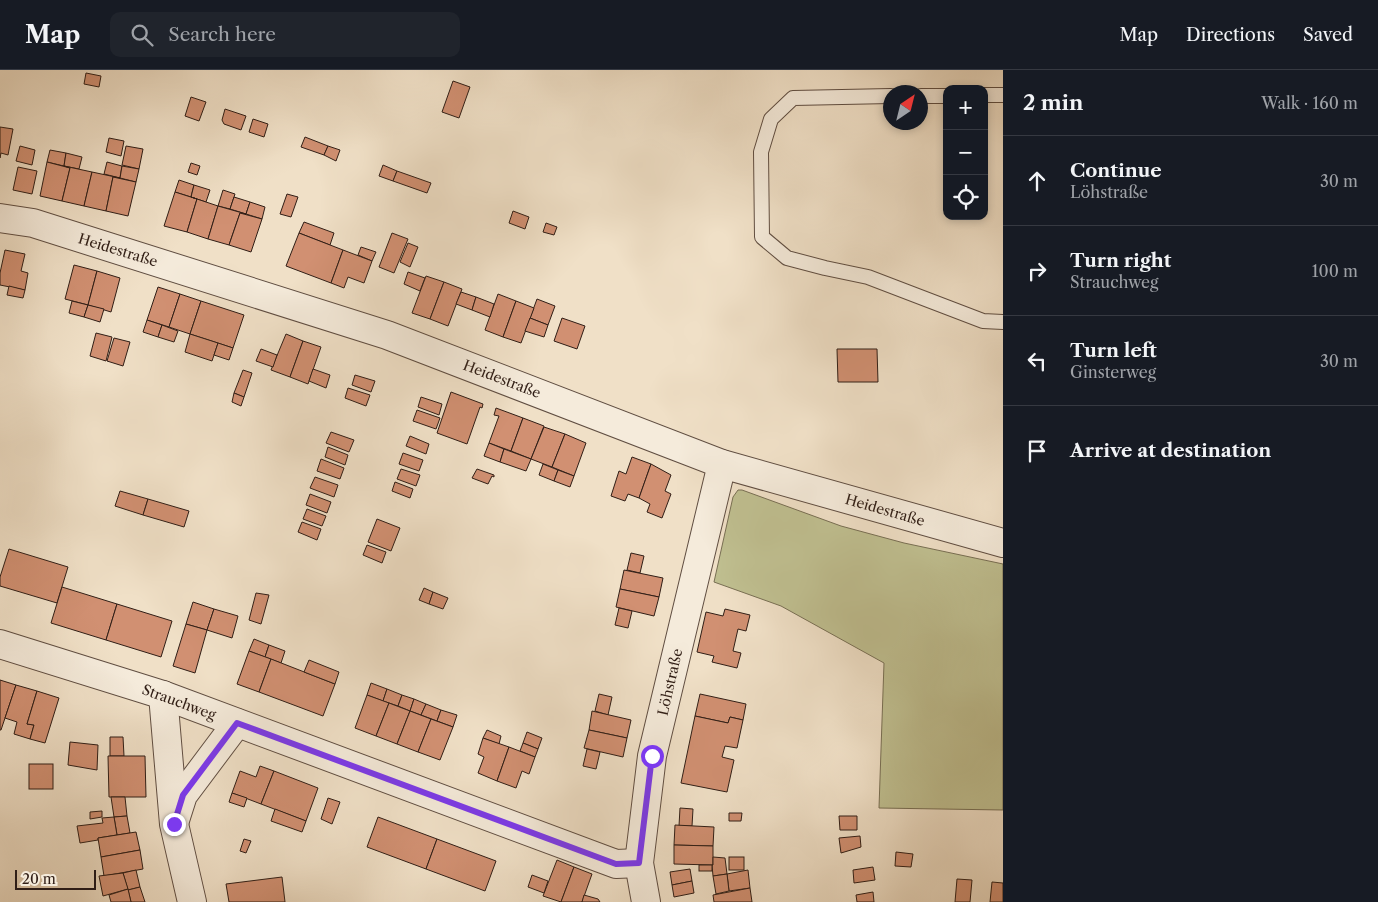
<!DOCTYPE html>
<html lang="en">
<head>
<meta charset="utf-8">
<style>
	body { margin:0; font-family:"Libre Caslon Text",serif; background:#20242c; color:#f1f3f6 }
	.controls { position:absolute; right:15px; top:15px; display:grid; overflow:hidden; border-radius:10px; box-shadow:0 2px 8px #0003 }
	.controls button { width:45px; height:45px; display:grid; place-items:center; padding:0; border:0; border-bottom:1px solid #363941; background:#171b24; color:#f1f3f6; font:25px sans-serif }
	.compass { position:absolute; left:883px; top:15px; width:45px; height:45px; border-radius:50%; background:#171b24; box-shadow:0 2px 8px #0003; rotate:35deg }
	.scale { position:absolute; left:15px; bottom:12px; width:81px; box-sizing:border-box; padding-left:5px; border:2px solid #301e16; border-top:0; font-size:14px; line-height:18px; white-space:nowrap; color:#301e16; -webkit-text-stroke:4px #f5ebdb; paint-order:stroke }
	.stop { position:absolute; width:15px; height:15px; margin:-11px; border:4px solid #7c3aed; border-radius:50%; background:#fff }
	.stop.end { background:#7c3aed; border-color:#fff; box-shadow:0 1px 5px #0008 }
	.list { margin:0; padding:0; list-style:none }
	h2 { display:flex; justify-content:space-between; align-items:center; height:65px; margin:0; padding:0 20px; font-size:21px }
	h2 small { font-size:16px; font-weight:400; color:#9ea1a6 }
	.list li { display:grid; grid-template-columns:32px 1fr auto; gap:15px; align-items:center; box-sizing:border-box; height:90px; padding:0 20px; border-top:1px solid #363941 }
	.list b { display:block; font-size:19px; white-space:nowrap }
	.list p { margin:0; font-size:16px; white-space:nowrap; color:#9ea1a6 }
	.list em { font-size:16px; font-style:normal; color:#9ea1a6 }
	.icon { flex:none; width:28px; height:28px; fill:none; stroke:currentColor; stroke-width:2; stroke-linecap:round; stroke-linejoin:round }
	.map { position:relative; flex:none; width:1003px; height:832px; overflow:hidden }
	header { display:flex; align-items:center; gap:30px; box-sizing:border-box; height:70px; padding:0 25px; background:#171b24; border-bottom:1px solid #363941 }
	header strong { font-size:24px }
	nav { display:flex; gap:28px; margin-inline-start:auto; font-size:18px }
	.search { width:350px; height:45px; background:#20242c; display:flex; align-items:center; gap:12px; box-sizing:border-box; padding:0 18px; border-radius:10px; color:#9ea1a6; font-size:19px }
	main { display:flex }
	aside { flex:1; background:#171b24 }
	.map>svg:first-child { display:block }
	.green { fill:#c0c091; stroke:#786f54 }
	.building { fill:#d19072; stroke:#301e16 }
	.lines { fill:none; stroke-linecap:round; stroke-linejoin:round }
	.service-casing { stroke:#604e42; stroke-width:16 }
	.minor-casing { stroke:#604e42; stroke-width:30 }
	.service { stroke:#f5ebdb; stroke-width:14 }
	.minor { stroke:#f5ebdb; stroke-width:28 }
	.route { stroke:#7c3aed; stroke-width:6 }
	.labels { text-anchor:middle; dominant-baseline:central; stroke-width:5; stroke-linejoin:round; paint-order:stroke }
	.street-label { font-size:14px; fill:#301e16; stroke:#f5ebdb }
</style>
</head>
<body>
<header>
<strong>Map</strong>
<div class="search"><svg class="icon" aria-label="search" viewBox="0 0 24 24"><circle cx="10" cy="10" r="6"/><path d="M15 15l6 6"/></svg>Search here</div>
<nav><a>Map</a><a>Directions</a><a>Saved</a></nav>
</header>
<main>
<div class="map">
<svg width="1003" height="832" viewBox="0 0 1003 832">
	<rect width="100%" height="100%" fill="#f0e0c7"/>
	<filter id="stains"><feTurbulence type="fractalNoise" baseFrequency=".004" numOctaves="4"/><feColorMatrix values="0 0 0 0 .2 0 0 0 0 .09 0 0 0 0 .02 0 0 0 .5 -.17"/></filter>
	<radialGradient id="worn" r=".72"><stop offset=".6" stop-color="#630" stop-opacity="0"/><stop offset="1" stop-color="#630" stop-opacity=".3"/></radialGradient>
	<path class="green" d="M738,420H742L841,456L904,473L1003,494V740L879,738L884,593L781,536L714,512L733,427Z"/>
	<g class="building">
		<path d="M86,3L101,6L99,17L84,14Z"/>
		<path d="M453,11L470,17L459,48L442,42Z"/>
		<path d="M191,27L206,32L199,51L185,46Z"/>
		<path d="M225,39L246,46L241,60L224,54L222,50Z"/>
		<path d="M253,49L268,54L264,67L249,62Z"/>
		<path d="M0,57L13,59L8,85L1,83L0,88Z"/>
		<path d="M305,67L328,76L324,85L301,77Z"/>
		<path d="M109,68L124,71L121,86L106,82Z"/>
		<path d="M20,76L35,80L32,95L16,91Z"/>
		<path d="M126,76L143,79L139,99L122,95Z"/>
		<path d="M328,76L340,80L336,91L324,85Z"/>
		<path d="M50,80L66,83L64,96L47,92Z"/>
		<path d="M66,83L82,87L79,99L64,96Z"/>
		<path d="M47,92L70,98L62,131L40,126Z"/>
		<path d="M107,92L122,96L120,108L104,104Z"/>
		<path d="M191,93L200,96L197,105L188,102Z"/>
		<path d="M383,95L397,101L393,111L379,106Z"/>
		<path d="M64,96L92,102L84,136L62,131L70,98Z"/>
		<path d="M122,96L139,99L136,112L120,108Z"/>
		<path d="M18,97L37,101L32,124L13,120Z"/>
		<path d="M397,101L431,113L427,123L393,111Z"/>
		<path d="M92,102L120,108L113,107L106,141L84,136Z"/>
		<path d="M113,107L136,112L128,146L106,141Z"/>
		<path d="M179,110L194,115L191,127L175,122Z"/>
		<path d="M194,115L210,120L206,132L191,127Z"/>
		<path d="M223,120L235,124L230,139L218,136Z"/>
		<path d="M175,122L197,129L187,162L164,156Z"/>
		<path d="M287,124L298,127L291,147L280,144Z"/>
		<path d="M191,127L218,136L208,169L187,162L197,129Z"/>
		<path d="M234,127L250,132L246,144L230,139Z"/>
		<path d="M250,132L265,137L262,149L246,144Z"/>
		<path d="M218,136L246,144L240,143L229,175L208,169Z"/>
		<path d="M513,141L529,147L525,159L509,153Z"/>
		<path d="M240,143L262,149L251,182L229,175Z"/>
		<path d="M304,152L334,163L330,175L299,163Z"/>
		<path d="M546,153L557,157L554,165L543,162Z"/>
		<path d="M299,163L343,180L331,213L286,196Z"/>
		<path d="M392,163L408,169L394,203L379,197Z"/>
		<path d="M408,173L418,177L410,197L400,192Z"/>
		<path d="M361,177L376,182L372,191L358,185Z"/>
		<path d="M5,180L25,184L21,201L28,203L25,220L0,215V203Z"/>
		<path d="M343,180L372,191L364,213L348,207L344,218L331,213Z"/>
		<path d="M74,195L97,201L88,235L65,229Z"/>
		<path d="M97,201L120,208L111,242L88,235Z"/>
		<path d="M408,202L425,208L420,221L404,214Z"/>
		<path d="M426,206L444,212L430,249L412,243Z"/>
		<path d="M444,212L462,219L448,256L430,249Z"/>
		<path d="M9,216L25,220L23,228L7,225Z"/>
		<path d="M158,217L180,224L169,257L147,250Z"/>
		<path d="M461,222L476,227L472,240L456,234Z"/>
		<path d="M180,224L201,231L190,264L169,257Z"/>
		<path d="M498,224L516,231L503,267L485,260Z"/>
		<path d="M476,227L494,234L490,247L472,240Z"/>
		<path d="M537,229L555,236L548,255L530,248Z"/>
		<path d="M72,231L88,235L84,247L69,243Z"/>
		<path d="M201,231L244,245L233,278L190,264Z"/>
		<path d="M516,231L534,238L521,273L503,267Z"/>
		<path d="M88,235L104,239L100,252L84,247Z"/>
		<path d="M530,248L548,255L544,267L525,261Z"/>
		<path d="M562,248L585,256L577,279L554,271Z"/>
		<path d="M147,250L162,255L158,267L143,262Z"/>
		<path d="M162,255L178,261L174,272L158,267Z"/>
		<path d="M96,263L112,267L106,291L90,286Z"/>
		<path d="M190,264L218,273L212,291L185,282Z"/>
		<path d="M286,264L303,271L290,307L271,300Z"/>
		<path d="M114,268L130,272L123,296L107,291Z"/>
		<path d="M303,271L321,277L308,314L290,307Z"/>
		<path d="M218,273L233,278L229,290L214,285Z"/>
		<path d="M261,279L277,285L273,297L256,291Z"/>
		<path d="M837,279H877L878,312H838Z"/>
		<path d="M313,299L330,305L326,318L309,311Z"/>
		<path d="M243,300L252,303L244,327L234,323Z"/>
		<path d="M355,305L375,311L371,322L352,315Z"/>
		<path d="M348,318L370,325L366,336L345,328Z"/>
		<path d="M451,322L483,334L482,338L480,337L467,374L437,363Z"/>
		<path d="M234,323L244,327L241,336L232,332Z"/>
		<path d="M421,327L442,334L439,345L418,337Z"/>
		<path d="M496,338L523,348L511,381L489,373L499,346L494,345Z"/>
		<path d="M417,340L440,348L436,359L413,351Z"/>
		<path d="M523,348L544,356L531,389L511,381Z"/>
		<path d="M544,357L565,364L552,397L531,389Z"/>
		<path d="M331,362L354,370L349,382L326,373Z"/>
		<path d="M565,364L586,373L574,406L552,397Z"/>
		<path d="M410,366L429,374L426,384L406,376Z"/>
		<path d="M489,373L504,379L500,392L484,386Z"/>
		<path d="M328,377L348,385L345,395L325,387Z"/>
		<path d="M504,379L531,389L526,401L500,392Z"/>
		<path d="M403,383L423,390L419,401L399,394Z"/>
		<path d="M632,387L651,394L639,428L628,424L625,431L611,426L619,401L626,404Z"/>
		<path d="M321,389L344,398L340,409L317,401Z"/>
		<path d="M543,394L558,400L554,411L539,405Z"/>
		<path d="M651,394L671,405L665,421L671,424L662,448L647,442L650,434L639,428Z"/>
		<path d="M401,399L420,405L416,416L397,409Z"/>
		<path d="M477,399L494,405V407L492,406L488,414L472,408Z"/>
		<path d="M558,400L574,406L570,417L554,411Z"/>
		<path d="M315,407L338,415L334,427L310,418Z"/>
		<path d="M395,412L413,419L410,428L392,421Z"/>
		<path d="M120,421L148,429L143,445L115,436Z"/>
		<path d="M310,424L331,432L327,443L306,435Z"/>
		<path d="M148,429L189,441L184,457L143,445Z"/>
		<path d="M307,439L326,446L322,456L303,449Z"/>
		<path d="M377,449L400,458L391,481L368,472Z"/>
		<path d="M302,452L321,459L317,470L298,462Z"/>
		<path d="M367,475L386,482L382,493L363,485Z"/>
		<path d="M9,479L68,497L57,533L0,516V507Z"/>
		<path d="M631,483L644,486L640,503L627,500Z"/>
		<path d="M624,500L663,508L659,527L620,519Z"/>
		<path d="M62,517L117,534L106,570L51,553Z"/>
		<path d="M424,518L433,522L429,534L419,530Z"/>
		<path d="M620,519L659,527L654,546L616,537Z"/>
		<path d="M433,522L448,528L443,539L429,534Z"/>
		<path d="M256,523L269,525L261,554L249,550Z"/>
		<path d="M193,532L214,539L207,560L186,554Z"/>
		<path d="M117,534L172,551L161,587L106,570Z"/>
		<path d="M619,538L632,541L628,558L615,555Z"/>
		<path d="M214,539L238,546L232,568L207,560Z"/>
		<path d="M725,539L750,545L746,561L738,559L733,581L741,583L737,598L712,592L714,586L697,582L706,542L723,546Z"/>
		<path d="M186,554L207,560L195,603L173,596Z"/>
		<path d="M254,569L269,575L265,587L249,581Z"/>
		<path d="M269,575L285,581L281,593L265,587Z"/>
		<path d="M249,581L271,589L259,622L237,614Z"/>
		<path d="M271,589L335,614L323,646L259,622Z"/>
		<path d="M309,590L339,602L335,614L304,602Z"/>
		<path d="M0,610L16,615L1,660H0Z"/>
		<path d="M371,613L387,619L383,631L367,625Z"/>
		<path d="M16,615L37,621L27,654L34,655L30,669L14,664L17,652L5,648Z"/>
		<path d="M387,619L402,625L398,636L383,631Z"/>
		<path d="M37,621L59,628L45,673L30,669L34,655L27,654Z"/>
		<path d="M599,624L612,627L608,645L595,641Z"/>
		<path d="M700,624L746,634L743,650L730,647L728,653L695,646Z"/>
		<path d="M367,625L389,633L376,666L355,658Z"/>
		<path d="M402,625L414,629L410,641L398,636Z"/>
		<path d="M414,629L426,634L421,645L410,641Z"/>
		<path d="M389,633L410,641L397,674L376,666Z"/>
		<path d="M426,634L441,640L437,651L421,645Z"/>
		<path d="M441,640L457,645L453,657L437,651Z"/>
		<path d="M410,641L431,649L418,682L397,674Z"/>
		<path d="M592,641L631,650L627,668L589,660Z"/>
		<path d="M695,646L728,653L730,647L743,650L737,678L725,676L722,687L734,690L727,722L681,713Z"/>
		<path d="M431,649L453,657L440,690L418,682Z"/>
		<path d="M487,660L501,666L499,674L483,668Z"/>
		<path d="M589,660L627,668L623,687L584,678Z"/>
		<path d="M527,662L542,668L538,679L523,673Z"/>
		<path d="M110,667H123L124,686H110Z"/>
		<path d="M483,668L509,677L497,711L478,703L484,687L478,684Z"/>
		<path d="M70,672L98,675L97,700L68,695Z"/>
		<path d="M523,673L538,679L535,687L520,681Z"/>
		<path d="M509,677L535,687L529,704L522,701L516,718L497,711Z"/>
		<path d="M587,679L600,682L596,699L583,696Z"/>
		<path d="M108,686H145L146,727H109Z"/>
		<rect x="29" y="694" width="24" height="25"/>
		<path d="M260,696L274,701L261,734L232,723L240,701L256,707Z"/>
		<path d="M274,701L318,718L306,751L261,734Z"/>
		<path d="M232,723L247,728L244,737L229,732Z"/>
		<path d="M111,727H125L127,746L114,747Z"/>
		<path d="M328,728L340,732L332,754L321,749Z"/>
		<path d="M680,738L693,739L692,756H679Z"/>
		<path d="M275,739L306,751L302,762L271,751Z"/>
		<path d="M102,741V747L90,749V742Z"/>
		<path d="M729,743H742L741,751H729Z"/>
		<path d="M127,746L130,763L117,765L114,747Z"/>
		<path d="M839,746H857V760H840Z"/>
		<path d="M114,747L117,765L98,768V770L80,773L77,756L103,753L102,748Z"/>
		<path d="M378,747L437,769L426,799L367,777Z"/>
		<path d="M675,755L714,757L713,776L674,775Z"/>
		<path d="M136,762L140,780L101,787L98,768Z"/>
		<path d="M860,766L861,777L841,783L839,768Z"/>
		<path d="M244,769L251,771L246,783L240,781Z"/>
		<path d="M437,769L496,791L485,821L426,799Z"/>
		<path d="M674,775L713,776V795L674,794Z"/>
		<path d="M140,780L143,799L104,806L101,787Z"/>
		<path d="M896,782L913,784L911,797L895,796Z"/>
		<path d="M713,787L725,788L727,804L713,806L712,795H713Z"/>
		<rect x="729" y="787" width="15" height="13"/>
		<path d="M557,790L574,797L561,832L543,826Z"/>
		<rect x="699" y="795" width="13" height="6"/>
		<path d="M574,797L592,804L582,832H561Z"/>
		<path d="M873,797L875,810L854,813L853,800Z"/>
		<path d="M690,799L692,811L672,815L670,802Z"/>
		<path d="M136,800L140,817L128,820L123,803Z"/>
		<path d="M748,800L750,818L729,821L727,804Z"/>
		<path d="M123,803L128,819L103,826L99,806Z"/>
		<path d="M727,804L729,821L716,824L713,806Z"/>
		<path d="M532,805L548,811L544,823L528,817Z"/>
		<path d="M282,807L285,832H229L226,814Z"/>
		<path d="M957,809L972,810L970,832H955Z"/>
		<path d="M692,811L694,823L674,827L672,815Z"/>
		<path d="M992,812L1003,813V832H990Z"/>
		<path d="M140,817L145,832H131L128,820Z"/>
		<path d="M750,818L752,832H714L713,825Z"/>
		<path d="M128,819L131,832H111L109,825Z"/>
		<path d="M873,822L874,832H857L856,825Z"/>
		<path d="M584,825L598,829L600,832H582Z"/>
	</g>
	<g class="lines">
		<g class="service-casing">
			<g id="service">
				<path d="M984,25H1003"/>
				<path d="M891,26L793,28L771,49L761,82L762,167L787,188L825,198L868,207L983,251L1003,252"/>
				<path d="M921,26H947"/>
			</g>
		</g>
		<g class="minor-casing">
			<g id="minor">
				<path d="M0,148L33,153L387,265L722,394L1003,473"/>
				<path d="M0,574L163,625L616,794L639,793"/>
				<path d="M163,625L174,754L192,832"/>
				<path d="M175,750L183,725L237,653"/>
				<path d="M646,832L639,793L652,686L722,394"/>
			</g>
		</g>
		<use href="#service" class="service"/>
		<use href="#minor" class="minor"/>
	</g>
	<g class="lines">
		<path class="route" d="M174,754L183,725L237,653L616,794L639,793L652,686"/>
	</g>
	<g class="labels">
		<g class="street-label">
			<text transform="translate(118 180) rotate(17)">Heidestraße</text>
			<text transform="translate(502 309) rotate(21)">Heidestraße</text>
			<text transform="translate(885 440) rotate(16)">Heidestraße</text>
			<text transform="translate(670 612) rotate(-77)">Löhstraße</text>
			<text transform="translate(179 632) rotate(20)">Strauchweg</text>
		</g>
	</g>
	<rect width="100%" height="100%" filter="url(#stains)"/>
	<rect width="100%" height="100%" fill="url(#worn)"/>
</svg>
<div class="controls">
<button>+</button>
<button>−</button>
<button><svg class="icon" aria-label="locate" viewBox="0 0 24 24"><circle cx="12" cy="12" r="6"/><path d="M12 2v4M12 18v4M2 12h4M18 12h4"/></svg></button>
</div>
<svg class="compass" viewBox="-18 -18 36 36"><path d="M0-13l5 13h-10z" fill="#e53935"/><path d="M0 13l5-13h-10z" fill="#9ea1a6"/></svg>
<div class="scale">20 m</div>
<div class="stop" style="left:652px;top:686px"></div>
<div class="stop end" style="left:174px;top:754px"></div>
</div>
<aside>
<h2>2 min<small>Walk · 160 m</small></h2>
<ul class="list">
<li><svg class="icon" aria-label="ahead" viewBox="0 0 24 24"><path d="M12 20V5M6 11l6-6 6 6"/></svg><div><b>Continue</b><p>Löhstraße</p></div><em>30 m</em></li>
<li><svg class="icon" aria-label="right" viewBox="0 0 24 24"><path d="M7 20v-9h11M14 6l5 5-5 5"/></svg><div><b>Turn right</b><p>Strauchweg</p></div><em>100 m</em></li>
<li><svg class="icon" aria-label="left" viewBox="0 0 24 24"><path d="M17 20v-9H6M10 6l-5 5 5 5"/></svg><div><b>Turn left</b><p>Ginsterweg</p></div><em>30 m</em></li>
<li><svg class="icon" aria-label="arrive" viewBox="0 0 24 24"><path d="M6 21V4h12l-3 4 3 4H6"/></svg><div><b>Arrive at destination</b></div></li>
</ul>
</aside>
</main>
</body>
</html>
